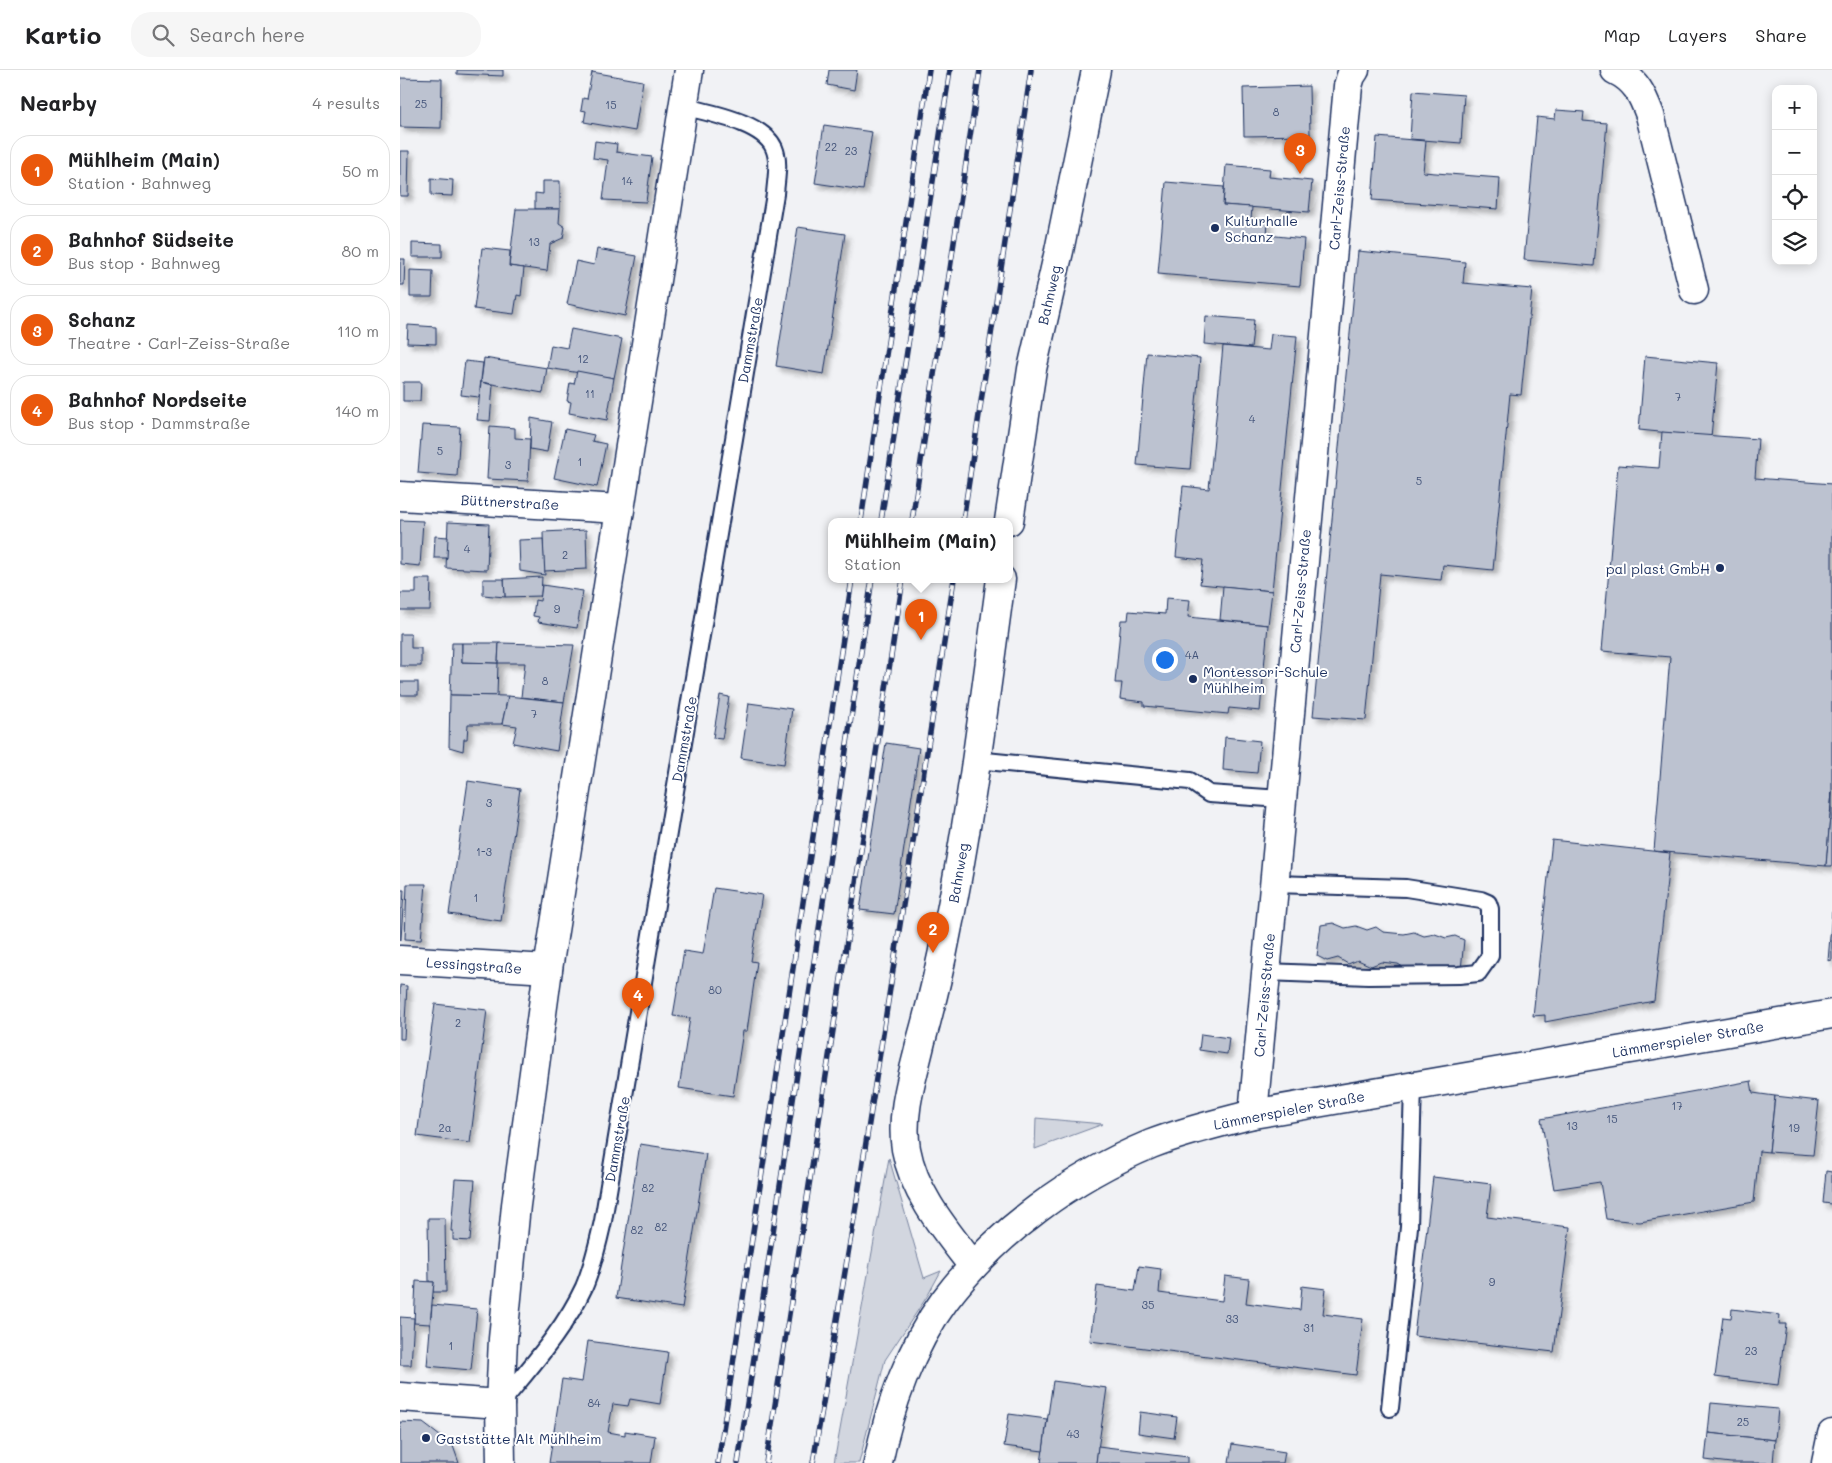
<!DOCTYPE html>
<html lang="en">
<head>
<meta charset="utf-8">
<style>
	body { margin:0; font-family:Mali,sans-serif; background:#f6f6f6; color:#202124 }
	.controls { position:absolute; right:15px; top:15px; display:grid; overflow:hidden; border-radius:10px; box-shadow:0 2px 12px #0003 }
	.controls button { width:45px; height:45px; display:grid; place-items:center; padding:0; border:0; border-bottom:1px solid #e0e0e0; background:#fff; color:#202124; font:25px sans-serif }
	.you { position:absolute; left:764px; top:589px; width:18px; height:18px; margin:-12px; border:4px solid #fff; border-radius:50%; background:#1a73e8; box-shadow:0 0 0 8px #1a73e833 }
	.badge { display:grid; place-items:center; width:32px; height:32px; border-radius:50%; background:#ea580c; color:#fff; font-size:16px; font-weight:700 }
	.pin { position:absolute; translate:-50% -41px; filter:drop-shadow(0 1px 2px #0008) }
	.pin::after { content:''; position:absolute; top:26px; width:18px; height:15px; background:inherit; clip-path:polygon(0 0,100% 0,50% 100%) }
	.popup { position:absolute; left:428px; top:448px; width:185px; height:65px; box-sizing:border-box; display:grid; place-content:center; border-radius:10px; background:#fff; filter:drop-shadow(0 1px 4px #0005); font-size:16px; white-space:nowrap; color:#757577 }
	.popup b { font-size:19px; color:#202124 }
	.popup::after { content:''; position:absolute; left:50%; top:100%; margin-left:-10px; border:10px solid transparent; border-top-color:#fff }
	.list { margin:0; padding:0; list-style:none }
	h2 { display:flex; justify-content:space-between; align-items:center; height:65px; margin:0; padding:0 20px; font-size:21px }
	h2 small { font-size:16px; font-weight:400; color:#757577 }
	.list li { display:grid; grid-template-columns:32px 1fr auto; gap:15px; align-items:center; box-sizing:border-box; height:70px; margin:0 10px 10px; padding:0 10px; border:1px solid #e0e0e0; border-radius:20px }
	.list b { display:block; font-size:19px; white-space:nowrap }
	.list p { margin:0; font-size:16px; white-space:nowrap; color:#757577 }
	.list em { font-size:16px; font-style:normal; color:#757577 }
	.icon { flex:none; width:28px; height:28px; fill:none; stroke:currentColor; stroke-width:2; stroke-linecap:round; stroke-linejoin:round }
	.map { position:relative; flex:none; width:1432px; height:1393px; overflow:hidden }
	header { display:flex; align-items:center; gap:30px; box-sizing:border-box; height:70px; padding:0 25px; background:#fff; border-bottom:1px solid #e0e0e0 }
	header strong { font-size:24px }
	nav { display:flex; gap:28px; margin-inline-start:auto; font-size:18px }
	.search { width:350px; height:45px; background:#f6f6f6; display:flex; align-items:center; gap:12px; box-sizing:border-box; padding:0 18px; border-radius:20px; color:#757577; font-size:19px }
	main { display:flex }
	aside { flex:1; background:#fff }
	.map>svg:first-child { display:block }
	.green { fill:#d2d6df; stroke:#76829e }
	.building { fill:#bcc2d0; stroke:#1b2f5e; filter:url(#shadow) }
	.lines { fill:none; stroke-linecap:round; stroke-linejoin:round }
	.service-casing { stroke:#1b2f5e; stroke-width:20 }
	.minor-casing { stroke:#1b2f5e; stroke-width:31 }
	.secondary-casing { stroke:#1b2f5e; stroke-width:31 }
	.service { stroke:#fff; stroke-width:16 }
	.minor { stroke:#fff; stroke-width:28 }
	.secondary { stroke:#fff; stroke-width:28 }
	.rail-casing { stroke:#1b2f5e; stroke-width:5.5 }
	.rail { stroke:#fff; stroke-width:4; stroke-dasharray:11; stroke-linecap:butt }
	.poi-dot { fill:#1b2f5e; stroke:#fff; stroke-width:2 }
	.labels { text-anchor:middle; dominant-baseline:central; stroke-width:4; stroke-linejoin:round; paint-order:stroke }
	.number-label { font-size:11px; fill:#43547a }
	.street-label { font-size:14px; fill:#1b2f5e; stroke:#fff }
	.poi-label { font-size:14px; fill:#1b2f5e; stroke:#fff; text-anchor:start }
</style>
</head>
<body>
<header>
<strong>Kartio</strong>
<div class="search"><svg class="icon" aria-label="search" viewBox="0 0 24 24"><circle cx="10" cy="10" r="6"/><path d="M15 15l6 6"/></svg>Search here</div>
<nav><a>Map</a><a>Layers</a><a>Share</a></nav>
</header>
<main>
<aside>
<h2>Nearby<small>4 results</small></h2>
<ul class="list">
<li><span class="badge">1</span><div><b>Mühlheim (Main)</b><p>Station · Bahnweg</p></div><em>50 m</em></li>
<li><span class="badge">2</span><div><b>Bahnhof Südseite</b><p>Bus stop · Bahnweg</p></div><em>80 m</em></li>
<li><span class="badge">3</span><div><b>Schanz</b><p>Theatre · Carl-Zeiss-Straße</p></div><em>110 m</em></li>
<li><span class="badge">4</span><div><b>Bahnhof Nordseite</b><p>Bus stop · Dammstraße</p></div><em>140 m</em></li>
</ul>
</aside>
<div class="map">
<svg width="1432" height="1393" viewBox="0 0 1432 1393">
	<defs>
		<filter id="shadow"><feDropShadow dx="4.5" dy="4.5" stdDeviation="2.5" flood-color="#0004"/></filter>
	</defs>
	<rect width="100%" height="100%" fill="#f1f2f5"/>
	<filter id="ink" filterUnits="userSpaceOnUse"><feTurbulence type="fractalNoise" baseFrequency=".02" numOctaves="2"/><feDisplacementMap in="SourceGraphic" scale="10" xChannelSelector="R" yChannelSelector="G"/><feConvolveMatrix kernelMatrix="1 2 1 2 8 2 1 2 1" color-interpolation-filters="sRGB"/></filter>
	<g filter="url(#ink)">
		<g class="green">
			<path d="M636,1048L703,1054L635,1079Z"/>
			<path d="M489,1088L524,1208L541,1201L528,1225L485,1290L459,1393H434Z"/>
		</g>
		<g class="building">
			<path d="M57,0H103V6L57,4Z"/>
			<path d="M429,0H457L454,20L427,15Z"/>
			<path d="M192,2L243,11L235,61L184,52L186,41L181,40L183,28L187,29Z"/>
			<path d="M0,8L42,9L41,58L0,57Z"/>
			<path d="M909,16L910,65L844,66L843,18Z"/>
			<path d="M1013,21L1064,25L1061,73L1010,69Z"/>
			<path d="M1156,40L1184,42L1183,51L1207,53L1194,196L1124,190L1137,47L1155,49Z"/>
			<path d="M424,55L472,62L463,120L415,113Z"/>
			<path d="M977,67L1026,71L1023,102L1100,108L1098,139L972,130Z"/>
			<path d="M195,71L217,74L216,82L252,87L246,132L203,130L208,90L193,88Z"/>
			<path d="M0,81H9L8,126H0Z"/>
			<path d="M826,95L870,99L869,107L912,111L909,142L823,135Z"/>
			<path d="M31,108L53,110L52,126L31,125Z"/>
			<path d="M143,111H160V139H135V123L143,124Z"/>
			<path d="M766,112L824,117L823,135L852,137L851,150L868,151L867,165L904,169L900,216L758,204Z"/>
			<path d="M116,139H160L159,153L165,157L163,168L150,174L147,201L109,196Z"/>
			<path d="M398,157L445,164L424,304L376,296Z"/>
			<path d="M12,173L42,174V187H12Z"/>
			<path d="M82,178L110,181L109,196L124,198L121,226L117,225L114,244L74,239Z"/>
			<path d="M197,179L237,186L225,246L167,234L176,191L194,195Z"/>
			<path d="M958,181L1065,192L1063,213L1132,219L1121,325L1110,324L1093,500L1043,495L1041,510L980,504L966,650L913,646Z"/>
			<path d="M0,189H5L4,215H0Z"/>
			<path d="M10,200L33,201L32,227H10Z"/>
			<path d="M806,246L854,250L851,278L804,274Z"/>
			<path d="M8,255L36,257V274L7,273Z"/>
			<path d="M171,259L222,269L214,308L147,298L151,275L167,278Z"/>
			<path d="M871,264L897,266L872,521L800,514L803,490L776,487L783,416L809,419L823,276L869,280Z"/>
			<path d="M747,283L800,288L790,399L737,395Z"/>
			<path d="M1245,286L1318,293L1311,367L1239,360Z"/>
			<path d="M84,288L147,298L143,323L81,312Z"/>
			<path d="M65,291L83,293L79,327L61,325Z"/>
			<path d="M177,301L214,308L207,350L169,343L171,332L167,331L170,313L174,314Z"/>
			<path d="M3,312H21L20,331H3Z"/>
			<path d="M81,312L93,315L90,351L77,350Z"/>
			<path d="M131,348L152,352L147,382L130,379Z"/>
			<path d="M22,355L60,357L57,406L18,403Z"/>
			<path d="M90,356L115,358V368L130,369L128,411L87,409Z"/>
			<path d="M165,359L194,365L192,371L206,374L197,417L154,408Z"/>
			<path d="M1262,362L1358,369L1355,408L1432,414V722L1426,796L1254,781L1270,587L1202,581L1218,395L1259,398Z"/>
			<path d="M0,450L23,451L20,496L0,494Z"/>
			<path d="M48,452L89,454L87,500L46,498Z"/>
			<path d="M186,460L187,499L144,501L143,462Z"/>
			<path d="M35,466L48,467L47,488H34Z"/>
			<path d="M143,469L145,505L120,501L119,470Z"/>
			<path d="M142,507L141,526L105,527L104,509Z"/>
			<path d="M16,509H31L30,540H0V523H16Z"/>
			<path d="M83,509H104L105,527L83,525Z"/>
			<path d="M142,515L183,521L177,558L138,552L139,547L133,546L135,530L140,531Z"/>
			<path d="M823,516L872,521L868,555L820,550Z"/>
			<path d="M766,528L790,530L788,547L868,555L860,641L829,638L828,644L744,636V632L720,629L722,613H715L721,550H728L729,541L765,544Z"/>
			<path d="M0,564H11V578H21V596H0Z"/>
			<path d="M52,573H62V592L98,593L97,626L50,625Z"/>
			<path d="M62,573H99L98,593L62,592Z"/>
			<path d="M99,573L174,575L164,632L121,627L125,593H98Z"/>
			<rect x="0" y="612" width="18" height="13"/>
			<path d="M50,625L108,626L102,654H68L67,669H64L63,681L49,677Z"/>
			<path d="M320,625L329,627L322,669L313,668Z"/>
			<path d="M108,626L164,632L157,681L113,673L117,656L102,654Z"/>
			<path d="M349,633L392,639L384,694L341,688Z"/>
			<path d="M825,667L860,671L857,703L823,700Z"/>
			<path d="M486,673L519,678L494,844L460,840Z"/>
			<path d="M68,711L120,719L101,851L49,844Z"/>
			<path d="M1432,722V796H1426Z"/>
			<path d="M1152,770L1270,783L1254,931L1145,952V945L1133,946Z"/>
			<path d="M7,814H26L21,870L5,869Z"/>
			<path d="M314,818L362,825L351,891L357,892L347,961H343L333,1026L279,1018L290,948L273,946L284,881L303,884Z"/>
			<path d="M0,820H4L1,870H0Z"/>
			<path d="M1432,842V890L1428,891Z"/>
			<path d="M933,853L945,858L956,856L967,860L976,857L983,862L1004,864L1014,862L1024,866L1035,864L1046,868L1055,866L1064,870L1061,900L1027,902L1017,896L1008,900L998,894L981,892L971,896L958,890L948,894L938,888L927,891L917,886L921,855Z"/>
			<path d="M0,915L7,916L4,969H0Z"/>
			<path d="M35,934L87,940L70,1073L17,1066Z"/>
			<path d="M801,964L829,968L827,984L799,980Z"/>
			<path d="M1351,1011L1353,1023L1375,1026L1369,1082L1359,1081L1354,1132L1240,1152L1206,1149L1200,1112L1154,1119L1141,1049Z"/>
			<path d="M1375,1026L1419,1031L1413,1085L1369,1082Z"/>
			<path d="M240,1074L306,1084L282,1238L216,1228Z"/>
			<path d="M1426,1101L1432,1102V1134L1423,1133Z"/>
			<path d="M1033,1107L1091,1114L1087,1147L1170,1157L1154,1282L1014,1266Z"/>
			<path d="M55,1109L75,1110L70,1171L53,1170V1161H51Z"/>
			<path d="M28,1148H45L46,1222H33L34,1212H29Z"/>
			<path d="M739,1196L761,1199L759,1223L822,1231L825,1206L849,1209L846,1233L900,1240L902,1216L926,1219L923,1244L963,1249L956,1305L690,1271L697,1216L735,1221Z"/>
			<path d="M16,1211L34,1212L30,1254L14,1253Z"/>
			<path d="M32,1235L77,1239L71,1300L27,1296Z"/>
			<path d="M1332,1239L1380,1245L1379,1254H1386L1378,1315L1315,1307L1323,1247L1331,1248Z"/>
			<path d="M0,1247L14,1248L11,1295H0Z"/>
			<path d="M188,1271L268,1282L260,1334L230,1329L228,1336L213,1334L208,1362L225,1365V1361L255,1366L251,1393H149L162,1309L182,1312Z"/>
			<path d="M653,1311L707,1318L696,1393H641Z"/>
			<path d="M1311,1333L1378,1339L1375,1370L1308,1363Z"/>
			<path d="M740,1342L777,1347L774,1368L738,1363Z"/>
			<path d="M609,1344L647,1349L643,1381L604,1376Z"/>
			<path d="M0,1352L23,1353L53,1376L59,1393H0Z"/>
			<path d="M1308,1363L1375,1370L1373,1393H1331L1305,1390Z"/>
			<path d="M832,1374L885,1382L883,1393H829Z"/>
			<path d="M698,1376L788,1387V1393H696Z"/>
		</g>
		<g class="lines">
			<g class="service-casing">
				<g id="service">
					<path d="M576,690L790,711L809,724L881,729"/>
					<path d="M866,902L968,906L1059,905L1078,903L1090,886V839L1088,833L1081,830L1006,818L874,814"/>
					<path d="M102,1332C131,1296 164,1260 184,1217C193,1196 198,1173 203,1151L375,124C376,109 380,92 374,78C363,52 308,43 283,36"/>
					<path d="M990,1338L1009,1157L1013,1016"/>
				</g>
			</g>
			<g class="minor-casing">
				<g id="minor">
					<path d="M1215,0C1236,10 1242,24 1250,45L1294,220"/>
					<path d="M0,426L219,439"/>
					<path d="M609,451L632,299L659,181L696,0"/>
					<path d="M0,890L148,899"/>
					<path d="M853,1044L948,16L951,6L955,0"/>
					<path d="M573,1196C546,1161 514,1124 506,1079C500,1043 513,1006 521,971C531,935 540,898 547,861C571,744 585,626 601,509"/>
					<path d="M0,1327L100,1334"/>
					<path d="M101,1393L100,1334L103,1269L116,1135L148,899L289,0"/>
					<path d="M1426,1393L1432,1364"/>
				</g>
			</g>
			<g class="secondary-casing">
				<path id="secondary" d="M478,1393C489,1337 511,1276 545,1230C597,1161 672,1107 751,1074C784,1061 819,1053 853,1044L1432,944"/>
			</g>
			<use href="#service" class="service"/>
			<use href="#minor" class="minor"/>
			<use href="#secondary" class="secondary"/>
			<g class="rail-casing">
				<g id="rail">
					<path d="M461,451L529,0"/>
					<path d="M481,451L550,0"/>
					<path d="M512,451L580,0"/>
					<path d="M563,451L631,0"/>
					<path d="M318,1393L452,509"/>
					<path d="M338,1393L472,509"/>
					<path d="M366,1393L503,509"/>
					<path d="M413,1393L457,1130L554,509"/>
				</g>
			</g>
			<use href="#rail" class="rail"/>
		</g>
	</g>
	<g class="poi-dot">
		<circle cx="815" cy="158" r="5"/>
		<circle cx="1320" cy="498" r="5"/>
		<circle cx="793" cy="609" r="5"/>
		<circle cx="26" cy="1368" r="5"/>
	</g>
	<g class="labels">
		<g class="number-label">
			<text x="21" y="33">25</text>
			<text x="211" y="34">15</text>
			<text x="876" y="41">8</text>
			<text x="431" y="76">22</text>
			<text x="451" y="80">23</text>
			<text x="227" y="110">14</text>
			<text x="134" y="171">13</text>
			<text x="183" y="288">12</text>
			<text x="190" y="323">11</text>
			<text x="1278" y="326">7</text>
			<text x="852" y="348">4</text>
			<text x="40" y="380">5</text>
			<text x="180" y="391">1</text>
			<text x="108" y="394">3</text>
			<text x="1019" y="410">5</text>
			<text x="67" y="478">4</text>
			<text x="165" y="484">2</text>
			<text x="157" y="538">9</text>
			<text x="792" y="584">4A</text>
			<text x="145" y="610">8</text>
			<text x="134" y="643">7</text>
			<text x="89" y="732">3</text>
			<text x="84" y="781">1-3</text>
			<text x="76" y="827">1</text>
			<text x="315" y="919">80</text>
			<text x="58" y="952">2</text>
			<text x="1277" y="1035">17</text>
			<text x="1212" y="1048">15</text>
			<text x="1172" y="1055">13</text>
			<text x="45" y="1057">2a</text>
			<text x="1394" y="1057">19</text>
			<text x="248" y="1117">82</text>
			<text x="261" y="1156">82</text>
			<text x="237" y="1159">82</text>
			<text x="1092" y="1211">9</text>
			<text x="748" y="1234">35</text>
			<text x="832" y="1248">33</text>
			<text x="909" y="1257">31</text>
			<text x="51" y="1275">1</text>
			<text x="1351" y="1280">23</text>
			<text x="194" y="1332">84</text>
			<text x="1343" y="1351">25</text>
			<text x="673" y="1363">43</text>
		</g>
		<g class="street-label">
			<text transform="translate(939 118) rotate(-85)">Carl-Zeiss-Straße</text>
			<text transform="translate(649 225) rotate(-77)">Bahnweg</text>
			<text transform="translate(350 270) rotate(-80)">Dammstraße</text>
			<text transform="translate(110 432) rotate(3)">Büttnerstraße</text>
			<text transform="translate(900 521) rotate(-85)">Carl-Zeiss-Straße</text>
			<text transform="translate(284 669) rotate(-80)">Dammstraße</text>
			<text transform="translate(558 803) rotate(-80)">Bahnweg</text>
			<text transform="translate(74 895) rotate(4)">Lessingstraße</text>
			<text transform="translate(864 925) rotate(-85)">Carl-Zeiss-Straße</text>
			<text transform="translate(1288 969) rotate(-10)">Lämmerspieler Straße</text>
			<text transform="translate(889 1040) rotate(-11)">Lämmerspieler Straße</text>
			<text transform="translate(217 1069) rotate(-80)">Dammstraße</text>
		</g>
		<g class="poi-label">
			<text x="825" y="150">Kulturhalle<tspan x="825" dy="16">Schanz</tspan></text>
			<text x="1310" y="498" text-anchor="end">pal plast GmbH</text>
			<text x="803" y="601">Montessori-Schule<tspan x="803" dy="16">Mühlheim</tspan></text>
			<text x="36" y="1368">Gaststätte Alt Mühlheim</text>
		</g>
	</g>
</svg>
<div class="controls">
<button>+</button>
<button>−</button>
<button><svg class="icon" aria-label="locate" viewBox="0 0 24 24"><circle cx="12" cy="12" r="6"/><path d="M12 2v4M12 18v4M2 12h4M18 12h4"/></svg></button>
<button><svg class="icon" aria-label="layers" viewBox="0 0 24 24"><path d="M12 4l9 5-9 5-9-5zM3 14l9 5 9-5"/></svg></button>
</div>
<div class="you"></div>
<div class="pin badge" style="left:521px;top:570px">1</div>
<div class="popup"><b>Mühlheim (Main)</b>Station</div>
<div class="pin badge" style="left:533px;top:883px">2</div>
<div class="pin badge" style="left:900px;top:104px">3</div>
<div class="pin badge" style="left:238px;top:949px">4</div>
</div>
</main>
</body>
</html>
